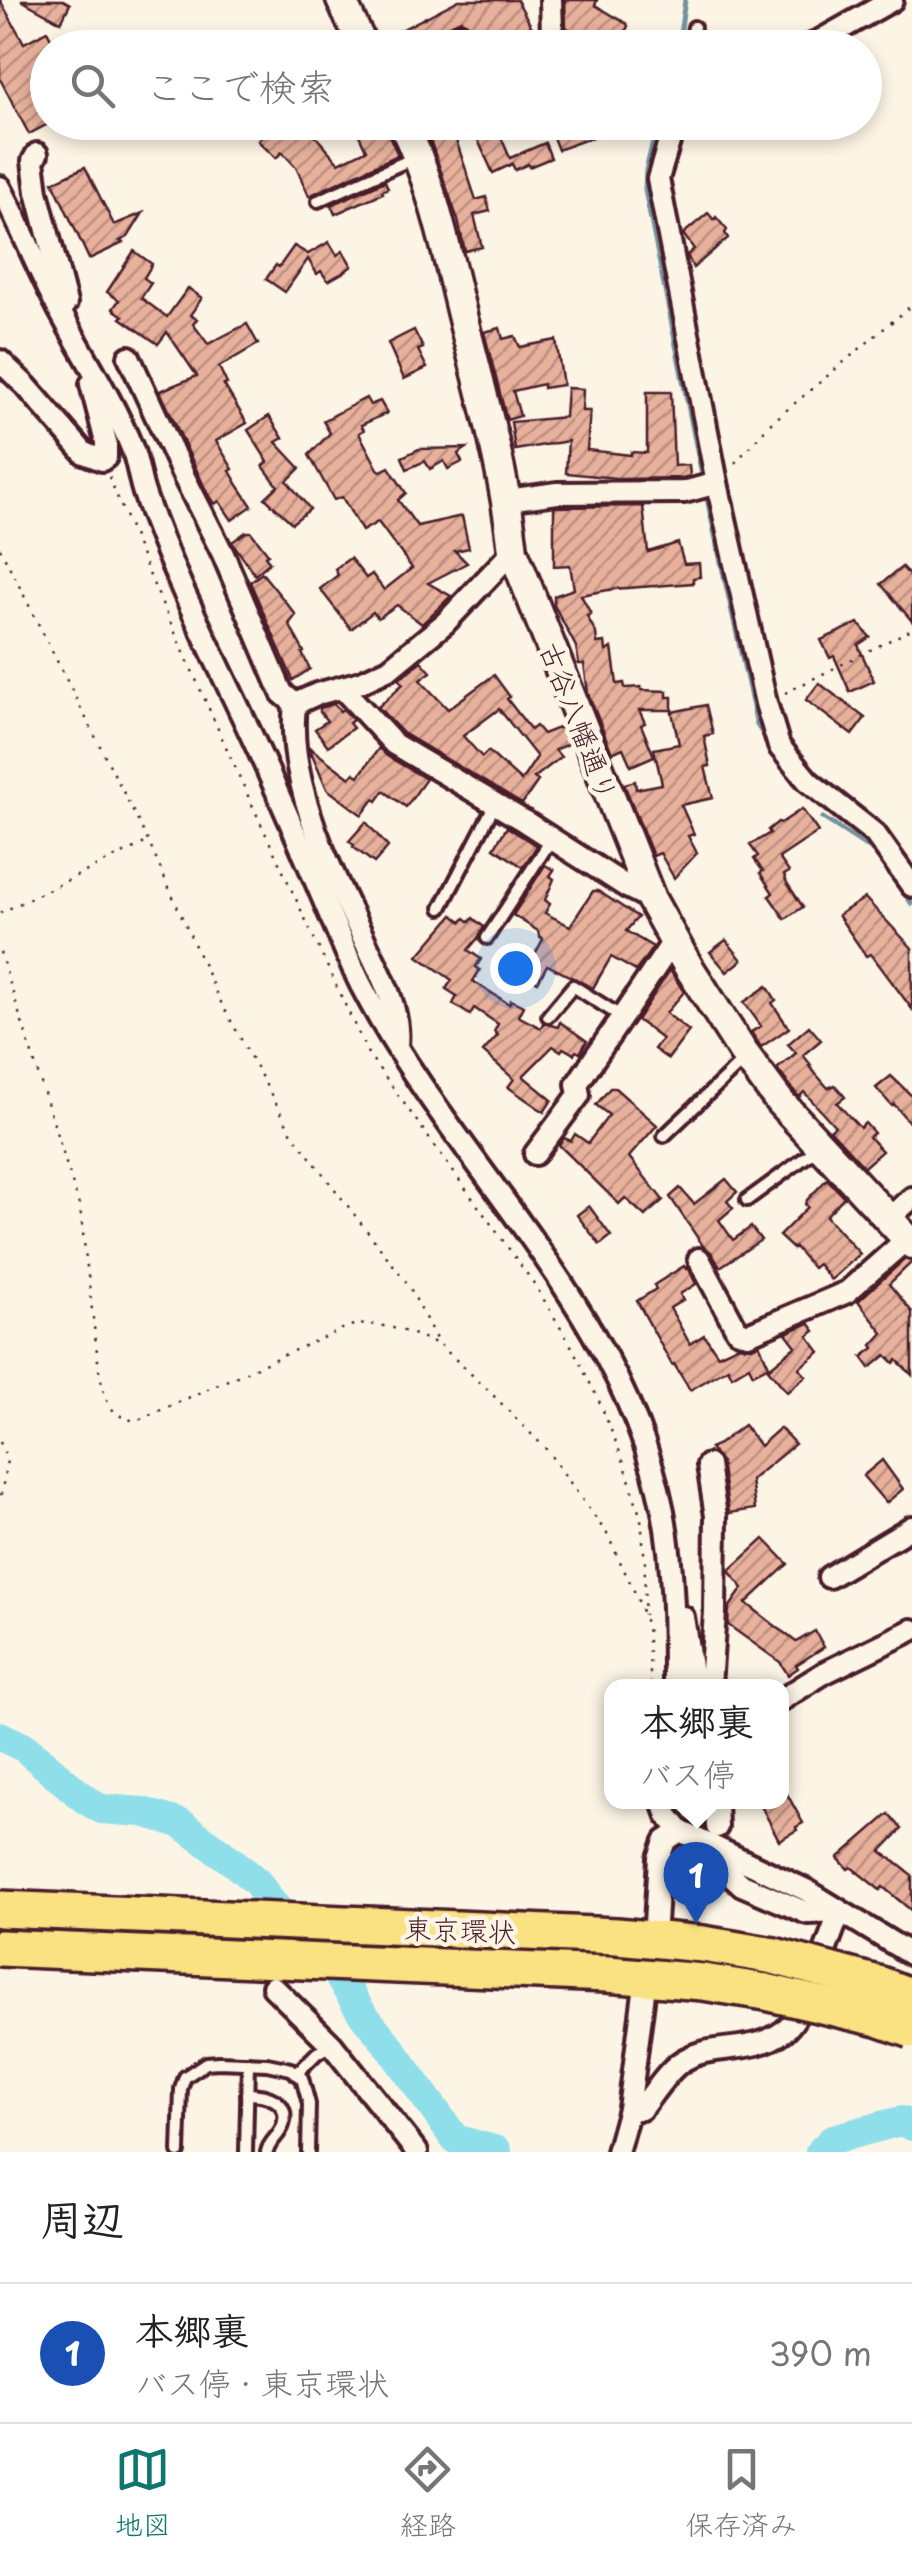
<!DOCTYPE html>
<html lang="ja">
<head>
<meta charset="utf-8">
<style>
	body { margin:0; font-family:"Playpen Sans","Klee One",sans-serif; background:#f2f2f2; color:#222 }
	.you { position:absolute; left:515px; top:968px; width:35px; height:35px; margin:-25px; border:8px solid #fff; border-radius:50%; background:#1a73e8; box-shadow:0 0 0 15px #1a73e833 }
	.badge { display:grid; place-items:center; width:65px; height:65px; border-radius:50%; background:#0f766e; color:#fff; font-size:32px; font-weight:700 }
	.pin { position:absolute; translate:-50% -82px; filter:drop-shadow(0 2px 5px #0008) }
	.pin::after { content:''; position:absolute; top:52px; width:35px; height:30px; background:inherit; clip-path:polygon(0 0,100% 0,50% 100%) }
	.popup { position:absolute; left:604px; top:1679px; width:185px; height:130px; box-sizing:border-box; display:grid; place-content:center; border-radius:20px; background:#fff; filter:drop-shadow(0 2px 8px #0005); font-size:32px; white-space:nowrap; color:#767676 }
	.popup b { font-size:38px; color:#222 }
	.popup::after { content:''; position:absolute; left:50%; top:100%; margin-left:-20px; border:20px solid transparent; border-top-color:#fff }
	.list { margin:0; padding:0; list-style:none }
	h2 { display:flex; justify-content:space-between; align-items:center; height:130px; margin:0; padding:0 40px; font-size:42px }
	h2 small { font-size:32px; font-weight:400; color:#767676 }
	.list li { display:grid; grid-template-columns:65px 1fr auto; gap:30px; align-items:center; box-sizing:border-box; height:140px; padding:0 40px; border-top:2px solid #e0e0e0 }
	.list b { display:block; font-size:38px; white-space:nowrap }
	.list p { margin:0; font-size:32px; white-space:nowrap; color:#767676 }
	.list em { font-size:32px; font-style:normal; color:#767676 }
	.icon { flex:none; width:55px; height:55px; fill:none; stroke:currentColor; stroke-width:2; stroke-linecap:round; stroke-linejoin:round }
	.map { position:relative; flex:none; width:912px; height:2152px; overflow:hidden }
	.search { position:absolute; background:#fff; box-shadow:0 5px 15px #0003; left:30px; right:30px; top:30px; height:110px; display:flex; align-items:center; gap:25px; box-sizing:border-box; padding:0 35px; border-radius:55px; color:#767676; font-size:38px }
	.sheet { height:270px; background:#fff }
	nav { display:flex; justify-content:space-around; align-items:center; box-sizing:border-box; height:140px; border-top:2px solid #e0e0e0; background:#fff; font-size:28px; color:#767676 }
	nav a { display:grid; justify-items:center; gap:5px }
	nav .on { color:#0f766e }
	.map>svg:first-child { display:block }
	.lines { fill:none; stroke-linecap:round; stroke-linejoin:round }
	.stream { stroke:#73929e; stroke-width:5 }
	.river { stroke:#8fdfea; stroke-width:30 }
	.building { fill:url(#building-hatch); stroke:#4a1f2b; stroke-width:2.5; fill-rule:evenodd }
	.lane-casing { stroke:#4a1f2b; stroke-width:18 }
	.street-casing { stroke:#4a1f2b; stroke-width:28 }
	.secondary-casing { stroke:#4a1f2b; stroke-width:35 }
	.highway-casing { stroke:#4a1f2b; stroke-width:42 }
	.path { stroke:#4a1f2b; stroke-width:2.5; stroke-dasharray:2.5 8; stroke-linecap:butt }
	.lane { stroke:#fcf5e5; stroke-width:10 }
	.street { stroke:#fcf5e5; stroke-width:20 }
	.secondary { stroke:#fcf5e5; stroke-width:28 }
	.highway { stroke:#fae181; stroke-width:35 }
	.highway-bridge-casing { stroke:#4a1f2b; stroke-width:42; stroke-linecap:butt }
	.highway-bridge { stroke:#fae181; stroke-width:35 }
	.labels { text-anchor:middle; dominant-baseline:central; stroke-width:9; stroke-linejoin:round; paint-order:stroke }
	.street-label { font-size:28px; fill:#4a1f2b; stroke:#fcf5e5 }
</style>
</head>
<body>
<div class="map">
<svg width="912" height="2152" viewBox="0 0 912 2152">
	<defs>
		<pattern id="building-hatch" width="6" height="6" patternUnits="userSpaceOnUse" patternTransform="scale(2.5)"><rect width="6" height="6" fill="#e7b19c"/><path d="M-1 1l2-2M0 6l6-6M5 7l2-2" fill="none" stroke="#bd8f7f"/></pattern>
	</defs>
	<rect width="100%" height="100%" fill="#fcf5e5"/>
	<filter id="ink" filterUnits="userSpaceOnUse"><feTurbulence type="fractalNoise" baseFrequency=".01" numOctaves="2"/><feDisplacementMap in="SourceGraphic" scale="20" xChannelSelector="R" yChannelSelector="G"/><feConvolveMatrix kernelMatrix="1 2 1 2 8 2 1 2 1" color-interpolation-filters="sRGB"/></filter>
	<g filter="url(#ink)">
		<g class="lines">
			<g class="stream">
				<path d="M678,48L685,0"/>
				<path d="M658,122L646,170L645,190L703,480"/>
				<path d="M706,494L757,725L794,783"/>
				<path d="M823,818L869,848L882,860"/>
				<path d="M894,878L912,904"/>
			</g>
			<g class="river">
				<path d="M0,1736L25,1748L86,1800L101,1809L143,1812L182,1824L233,1862L257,1882L270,1901L336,1972L362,2013L390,2047L455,2139L497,2151"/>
				<path d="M820,2152L833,2139L901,2121L912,2126"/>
			</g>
		</g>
		<g class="building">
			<path d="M0,0L24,43L47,31L56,48H48V124L29,134L0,79Z"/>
			<path d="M21,0H63L70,4L61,22Z"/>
			<path d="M459,0H517L543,48H471L466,37L470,33V26L461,20L400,48H381L380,41Z"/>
			<path d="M565,0H597L595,5L627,24L628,26L618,48L582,47L579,39L580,36L566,27Z"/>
			<path d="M264,122H303L339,163L366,150L353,122H367L371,130L378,126L380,131L386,129L398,155L309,196L296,167L282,152L276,158L258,141L269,129Z"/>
			<path d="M448,122H450L476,200L486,197L490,211L474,215L482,247L465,251L458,220L430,140L442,133Z"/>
			<path d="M547,122H587L593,137L558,150Z"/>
			<path d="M497,128L510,158L545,143L551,158L529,167L528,164L515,170L512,164L493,173L477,138Z"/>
			<path d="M85,167L114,225L143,213L128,237L120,241L123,243L89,259L53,182Z"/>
			<path d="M385,181L388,188L382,191L383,193L335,214L331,205Z"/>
			<path d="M708,213L714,220L716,217L727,230L725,233L728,238L693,268L687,255L694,249L683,234Z"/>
			<path d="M329,242L337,255L343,251L352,266L344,272L328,281L321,271L317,274L308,259L285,292L266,279L276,265L279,267L294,246L308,254Z"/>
			<path d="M134,251L152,264L144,278L151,283L141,298L167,317L188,288L202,298L190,315L197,319L193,324L208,344L247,324L258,344L219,367L227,384L224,385L247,423L216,441L233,469L230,471L238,485L252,506L232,520L219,501L215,504L205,488L160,391L197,376L167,332L158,344L121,318L123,316L113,309L119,300L107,292Z"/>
			<path d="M500,328L503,339L515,336L520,347L556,340L563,385L543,388V384L513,391L520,416L507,420L484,332Z"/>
			<path d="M414,330L423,348L418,350L427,368L404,379L388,343Z"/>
			<path d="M567,388L583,389L582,411H590L587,450L631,455V452L647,453V392H671L674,466L689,465L690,476L682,478L625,479L566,473L568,441L515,450L511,422L565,417Z"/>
			<path d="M366,398L370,405L380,401L387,413L361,425L364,430L359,433L378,469L381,471L389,467L406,493L398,500L417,526L462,516L469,548L455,551L467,563L428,583L451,596L422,624L397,605L378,618L373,612L351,629L320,589L338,575L335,569L350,558L366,578L372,574L384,590L412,568L378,522L362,531L342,497L334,500L309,455L330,433L323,421Z"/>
			<path d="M269,416L283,438L276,442L300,468L287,481L310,509L292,523L265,498L278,486L263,466L268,462L248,430Z"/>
			<path d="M467,448L458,454L462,462L448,469L444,461L430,469L425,461L407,469L402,457L419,449Z"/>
			<path d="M643,506L648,552L678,543L684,564L699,563L700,577L693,578V583L614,589L581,595L591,614L587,616L596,633L597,643L605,642L606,651L612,648L617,684L624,683L625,688L641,687V690L667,691V697H672V710H639L645,723L641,725L654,756L631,766L623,748L612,753L588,693L584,664H579L576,647L554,605V596L574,589L570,565L554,566V507Z"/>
			<path d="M246,532H251L268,554L265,556L270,562L255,575L232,542Z"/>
			<path d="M902,567L912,579V621L881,584Z"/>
			<path d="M262,573L296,615L289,624L304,652L302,653L310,669L293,680L250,582Z"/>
			<path d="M858,623L870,637L858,645L874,681L850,692L834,656L830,658L821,640Z"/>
			<path d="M421,661L431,672L420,680L448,709L494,675L510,697L507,699L531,730L536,726L543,734L563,726L570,743L555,750L561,757L534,778L538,781L522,804L403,733L378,707L403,684L399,679ZM499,709L537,757L521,781L488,751L482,757L463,736Z"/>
			<path d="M819,683L865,718L852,735L806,700Z"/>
			<path d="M334,704L340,711L343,709L353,720L349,723L353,728L328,746L315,729L327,721L320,712V708Z"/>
			<path d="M706,705L713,734L704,736L710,766L705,767L713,798L681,805L694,834L688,836L697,853L674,878L660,853L653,856L624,784L635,781L636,789L662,784L654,749L679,744L672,712Z"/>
			<path d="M309,747L350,778L354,773L359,776L379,748L387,756L426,779L406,807L384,791L377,801L374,799L362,815L327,789Z"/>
			<path d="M802,809L818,832L779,858L789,872L784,875L787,883L803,907L785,919L769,896L773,893L760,873L763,871L754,859L758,856L750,845L770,833L768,830L778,822L781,823Z"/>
			<path d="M366,822L388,847L374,863L353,847L354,845L349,841Z"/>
			<path d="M507,827L537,846L523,867L494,848Z"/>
			<path d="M545,865L554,870L550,876L554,879L545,900L550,904L545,913L570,926L593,891H598L638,917L626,931L653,947L636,971L611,957L593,988L547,965L538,982L524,975L543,939L539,936L538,931L513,915Z"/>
			<path d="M865,898L912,948V1009L871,954L866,956L838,915Z"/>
			<path d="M453,915L462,922L465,918L470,922L473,918L484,927L478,938L468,950L481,959L476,967L480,970L473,981L509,1004L511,1000L523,1006L518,1016L541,1028L543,1023L558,1027L560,1022L587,1041L580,1053L576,1051L574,1054L563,1048L561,1051L553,1046L523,1076L552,1100L544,1112L508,1087L514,1079L483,1052L498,1035L494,1032L498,1024L474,1008L470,1015L453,1004L457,996L446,989L452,980L418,956Z"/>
			<path d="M726,940L742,960L727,972L710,952Z"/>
			<path d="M670,970L684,992L666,1013L689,1031L668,1059L654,1049L662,1039L637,1020Z"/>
			<path d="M767,986L776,1000L772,1003L789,1028L761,1047L751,1032L761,1026L744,1002Z"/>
			<path d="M809,1026L821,1040L803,1055L811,1065L809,1066L828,1088L835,1085L845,1097L837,1103L860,1128L865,1123L874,1133L869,1137L882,1151L864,1167L830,1130L835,1126L804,1092L799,1097L777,1069L796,1053L788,1044Z"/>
			<path d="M891,1076L912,1096V1126L894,1104L892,1106L876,1088Z"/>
			<path d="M610,1088H615L657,1125L629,1157L663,1200L645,1216L625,1198L619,1204L559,1145L564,1138L571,1141L575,1134L588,1143L609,1115L596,1105Z"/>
			<path d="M726,1179L737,1192L727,1201L733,1208L719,1220L733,1240L751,1227L761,1240L720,1267L711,1252L703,1246L670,1197L680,1188L694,1204Z"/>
			<path d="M827,1179L844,1197L826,1216L860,1254L831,1280L818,1264L813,1268L795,1247L793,1249L779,1236L808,1207L805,1204L807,1200Z"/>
			<path d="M589,1206L611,1236L600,1245L577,1215Z"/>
			<path d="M905,1259L912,1262L889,1284L912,1312V1375L897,1360L894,1363L886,1355L870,1368L862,1357L874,1348L872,1345L883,1333L858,1301Z"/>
			<path d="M684,1266L686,1269L688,1267L696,1284L680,1294L683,1300L670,1308L690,1344L704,1335L718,1355L739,1345L752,1347L759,1344L769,1366L753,1374L749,1366L732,1376L728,1368L690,1390L674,1364L672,1365L637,1301L656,1289L654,1285Z"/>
			<path d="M809,1323L815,1331L808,1336L820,1352L799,1368L806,1376L787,1392L768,1369L796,1346L786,1333Z"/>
			<path d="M744,1425L760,1446L780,1428L795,1444L751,1480L755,1509L729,1513L721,1462L710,1448L719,1444Z"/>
			<path d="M882,1460L903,1489L886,1503L863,1476Z"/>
			<path d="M764,1539L788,1564L746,1603L796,1642L815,1631L824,1647L796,1665L798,1668L788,1675L780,1662L728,1625L729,1608L743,1588L729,1571Z"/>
			<path d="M781,1783L803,1823L796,1827L797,1830L779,1840L759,1802H781Z"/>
			<path d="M889,1814L902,1829L881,1851L912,1875V1911L883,1887L880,1890L851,1867L848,1869L838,1858Z"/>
		</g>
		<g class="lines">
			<g class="lane-casing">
				<g id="lane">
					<path d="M428,48L462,29"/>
					<path d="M690,48L694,27"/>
					<path d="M318,201L416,157"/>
					<path d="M441,908L495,804"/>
					<path d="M487,938L551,840"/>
					<path d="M548,1016L573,986L622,1017"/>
					<path d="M664,1136L746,1058"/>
					<path d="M747,1200L821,1146"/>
					<path d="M296,2074L317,2053L331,2045"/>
					<path d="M247,2094C265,2094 291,2100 283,2125C280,2136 269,2141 267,2152"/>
					<path d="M179,2152L181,2089L185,2077L206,2063L219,2062L267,2064L291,2069L302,2078L309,2104L308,2152"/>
					<path d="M246,2152L248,2063"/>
				</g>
			</g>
			<g class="street-casing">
				<g id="street">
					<path d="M551,0L552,34L569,48"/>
					<path d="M807,48L892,0"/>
					<path d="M675,122L658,179L717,483L766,703L779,746L808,781L875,834L912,886"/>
					<path d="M409,136L434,122"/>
					<path d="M37,154L33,161L37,192L66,303"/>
					<path d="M0,187C22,228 39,273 62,315C86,359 113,401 132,448C138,463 139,480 145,496C176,585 222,670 261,756C285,809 308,863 331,917C341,939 350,963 361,985C454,1165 622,1306 663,1511C674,1568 674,1629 674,1686"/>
					<path d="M129,357L184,477L223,554L282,693L295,704"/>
					<path d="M0,361L26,386L84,453L102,460L106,457V442L91,384"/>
					<path d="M508,500L557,493L684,492L717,483"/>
					<path d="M342,688L394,744L524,821L627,887L651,899"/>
					<path d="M397,1045C401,1007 378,970 363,937C330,868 286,782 295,704L317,694L361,682L389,669L445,623L513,551"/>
					<path d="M535,1154L579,1095L577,1084L674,940"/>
					<path d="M888,1219L912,1198"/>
					<path d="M699,1259L737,1330L748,1334L847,1292L907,1239"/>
					<path d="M708,1465L716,1516L715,1612L710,1686"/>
					<path d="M829,1577L912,1527"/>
					<path d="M683,1617L694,1686"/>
					<path d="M781,1700L824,1673L912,1630"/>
					<path d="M663,1802L668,1816L680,1831L806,1890L912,1955"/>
					<path d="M716,1802L717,1827"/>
					<path d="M726,1859L731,1875L742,1885L807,1913L838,1912"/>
					<path d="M654,1939L659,1858L665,1841L680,1831"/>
					<path d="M273,1987L332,2045L417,2152"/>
					<path d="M629,2109H641C653,2094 666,2072 681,2062C712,2041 752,2056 784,2031C806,2013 828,1940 840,1912"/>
					<path d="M617,2152L629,2109L646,1977"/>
				</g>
			</g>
			<g class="secondary-casing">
				<g id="secondary">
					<path d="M341,0L364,48"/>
					<path d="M402,122C434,185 448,259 465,327C484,401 505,475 513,551L651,899L688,966L743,1052L780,1102L912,1244"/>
				</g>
			</g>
			<g class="highway-casing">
				<g id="highway">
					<path d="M0,1909L617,1936L703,1944L774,1956"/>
					<path d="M0,1948L607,1974L703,1982L766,1992"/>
				</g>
			</g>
			<g class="path">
				<path d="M735,463L770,424L912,305"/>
				<path d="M109,477L152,581L243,785L367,1052L535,1285L572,1347L600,1403L625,1465L641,1519L645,1563L644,1615"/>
				<path d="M0,548L148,841L217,995L293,1135L408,1284L438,1343L487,1389L546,1449L607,1534L636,1595L647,1626L651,1686"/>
				<path d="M785,693L912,629"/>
				<path d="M0,913L147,842"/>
				<path d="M0,952L80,1208L99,1369C104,1395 106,1416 136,1421L349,1326C381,1320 407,1332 436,1343"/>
				<path d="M0,1442L7,1460L0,1502"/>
			</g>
			<use href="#lane" class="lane"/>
			<use href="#street" class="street"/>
			<use href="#secondary" class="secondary"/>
			<use href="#highway" class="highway"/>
			<g class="highway-bridge-casing">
				<g id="highway-bridge">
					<path d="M774,1956L881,1985L912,1997"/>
					<path d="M766,1992L878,2018L912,2030"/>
				</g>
			</g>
			<use href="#highway-bridge" class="highway-bridge"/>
		</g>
	</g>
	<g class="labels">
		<g class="street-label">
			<text transform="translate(580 721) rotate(69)">古谷八幡通り</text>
			<text transform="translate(460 1929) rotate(2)">東京環状</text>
		</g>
	</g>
</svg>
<div class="you"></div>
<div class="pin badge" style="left:696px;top:1924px;background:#1a4fb4">1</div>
<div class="popup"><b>本郷裏</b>バス停</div>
<div class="search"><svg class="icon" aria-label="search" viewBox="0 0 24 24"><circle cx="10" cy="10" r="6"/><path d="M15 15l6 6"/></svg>ここで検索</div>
</div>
<section class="sheet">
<h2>周辺<small></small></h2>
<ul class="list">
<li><span class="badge" style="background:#1a4fb4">1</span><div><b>本郷裏</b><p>バス停 · 東京環状</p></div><em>390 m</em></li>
</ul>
</section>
<nav>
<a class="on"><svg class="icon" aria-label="map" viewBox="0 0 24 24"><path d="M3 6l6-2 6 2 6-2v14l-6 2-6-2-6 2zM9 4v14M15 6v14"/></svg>地図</a>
<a><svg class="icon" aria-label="directions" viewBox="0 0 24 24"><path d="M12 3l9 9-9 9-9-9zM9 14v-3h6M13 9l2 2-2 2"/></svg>経路</a>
<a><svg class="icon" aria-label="saved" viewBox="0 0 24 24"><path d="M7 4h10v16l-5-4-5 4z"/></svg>保存済み</a>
</nav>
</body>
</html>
